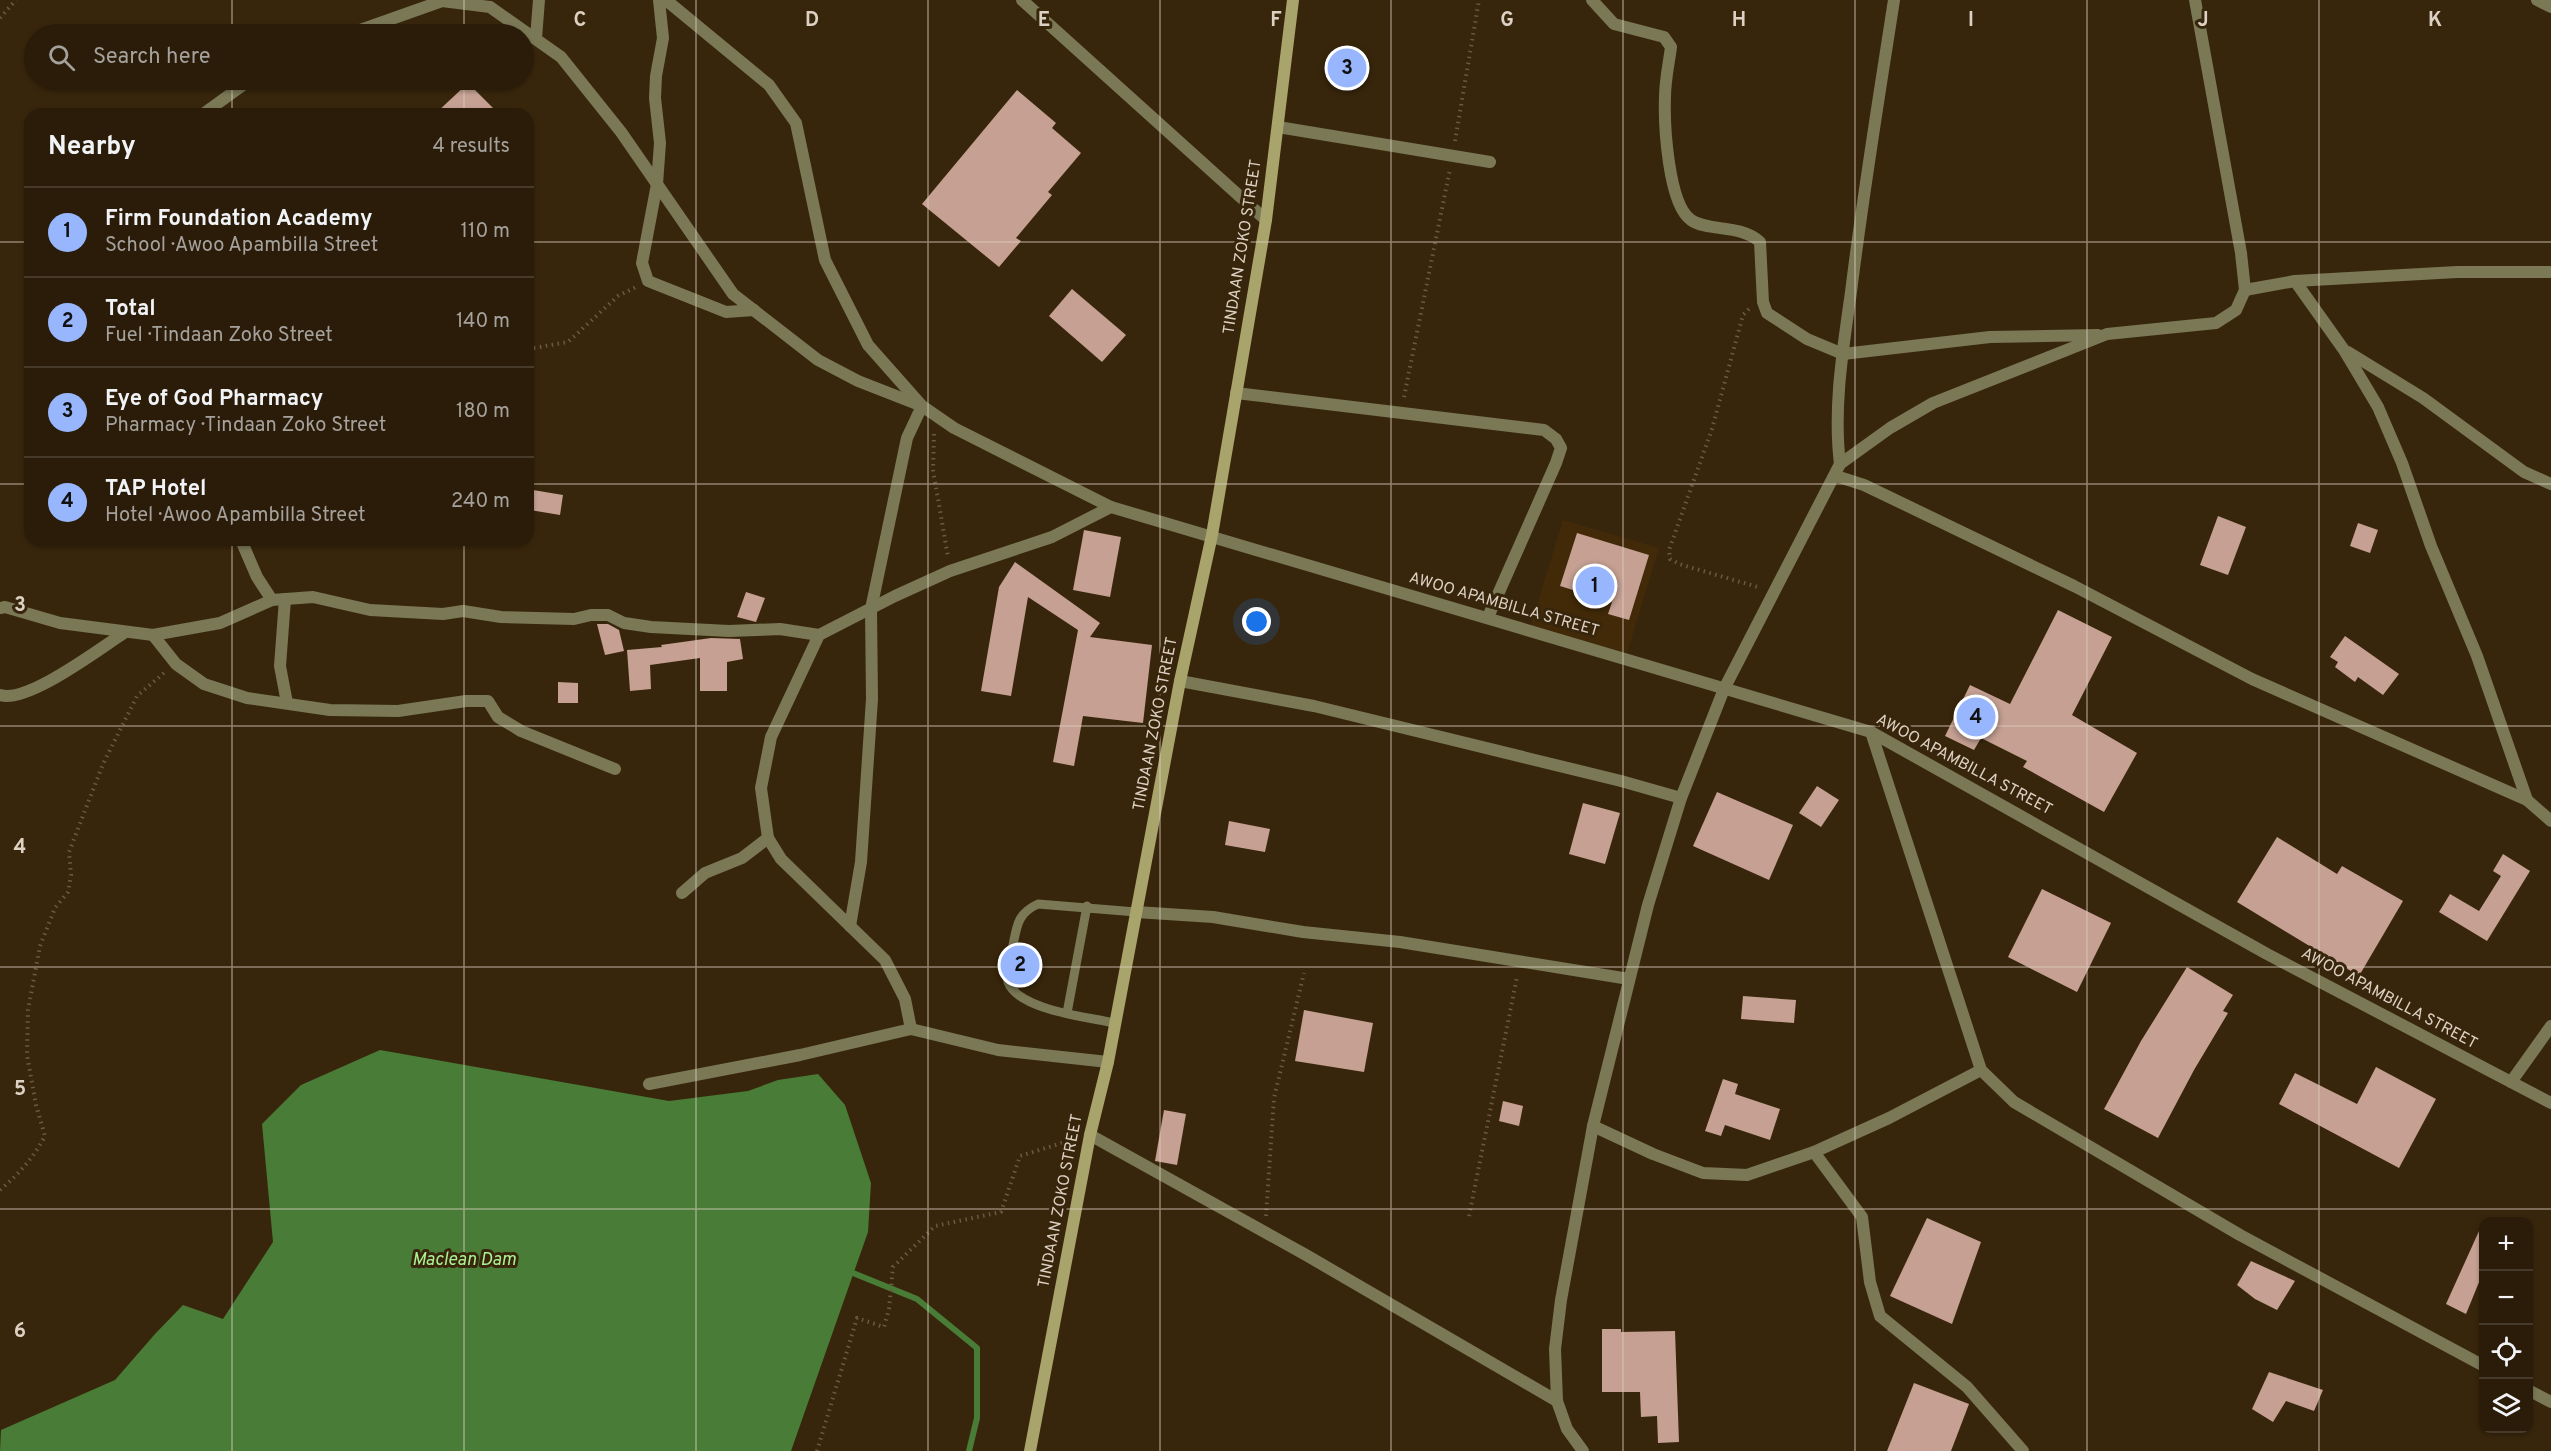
<!DOCTYPE html>
<html lang="en">
<head>
<meta charset="utf-8">
<style>
	body { margin:0; font-family:Overpass,sans-serif; background:#362917; color:#f1f3f6 }
	.controls { position:absolute; right:18px; bottom:18px; display:grid; overflow:hidden; border-radius:12px; box-shadow:0 2px 4px #0004 }
	.controls button { width:54px; height:54px; display:grid; place-items:center; padding:0; border:0; border-bottom:2px solid #463a2a; background:#2a1c09; color:#f1f3f6; font:30px sans-serif }
	.you { position:absolute; left:1257px; top:622px; width:21px; height:21px; margin:-15px; border:4px solid #fff; border-radius:50%; background:#1a73e8; box-shadow:0 0 0 9px #1a73e833 }
	.badge { display:grid; place-items:center; width:39px; height:39px; border-radius:50%; background:#97b6fd; color:#111; font-size:20px; font-weight:700 }
	.pin { position:absolute; translate:-50% -50%; border:3px solid #fff; box-shadow:0 2px 6px #0006 }
	.list { margin:0; padding:0; list-style:none }
	h2 { display:flex; justify-content:space-between; align-items:center; height:78px; margin:0; padding:0 24px; font-size:26px }
	h2 small { font-size:20px; font-weight:400; color:#a5a19c }
	.list li { display:grid; grid-template-columns:39px 1fr auto; gap:18px; align-items:center; box-sizing:border-box; height:90px; padding:0 24px; border-top:2px solid #463a2a }
	.list b { display:block; font-size:22px; white-space:nowrap }
	.list p { margin:0; font-size:20px; white-space:nowrap; color:#a5a19c }
	.list em { font-size:20px; font-style:normal; color:#a5a19c }
	.icon { flex:none; width:33px; height:33px; fill:none; stroke:currentColor; stroke-width:2; stroke-linecap:round; stroke-linejoin:round }
	.map { position:relative; flex:none; width:2551px; height:1451px; overflow:hidden }
	.search { position:absolute; background:#2a1c09; box-shadow:0 2px 4px #0004; left:24px; top:24px; width:510px; height:66px; display:flex; align-items:center; gap:15px; box-sizing:border-box; padding:0 21px; border-radius:33px; color:#a5a19c; font-size:22px }
	.panel { position:absolute; background:#2a1c09; box-shadow:0 2px 4px #0004; left:24px; top:108px; width:510px; height:438px; border-radius:18px }
	.map>svg:first-child { display:block }
	.built { fill:#422a08 }
	.water { fill:#497c37 }
	.lines { fill:none; stroke-linecap:round; stroke-linejoin:round }
	.stream { stroke:#497c37; stroke-width:6 }
	.building { fill:#c5a093 }
	.path { stroke:#6a5a43; stroke-width:4; stroke-dasharray:1.5 4.5; stroke-linecap:butt }
	.service { stroke:#7a7855; stroke-width:9 }
	.minor { stroke:#7a7855; stroke-width:12 }
	.secondary { stroke:#a8a46b; stroke-width:12 }
	.grid { fill:none; stroke:#ddd1c3; stroke-width:1.5; stroke-opacity:0.55 }
	.labels { text-anchor:middle; dominant-baseline:central; stroke-width:6; stroke-linejoin:round; paint-order:stroke }
	.street-label { font-size:16px; fill:#ddd1c3; stroke:#38260c }
	.water-label { font-size:18px; font-style:italic; fill:#abf293; stroke:#38260c }
	.grid-label { font-size:20px; text-anchor:middle; font-weight:bold; fill:#ddd1c3; stroke:#38260c; stroke-width:6; stroke-linejoin:round; paint-order:stroke }
</style>
</head>
<body>
<div class="map">
<svg width="2551" height="1451" viewBox="0 0 2551 1451">
	<rect width="100%" height="100%" fill="#38260c"/>
	<path class="built" d="M1563,520L1659,548L1627,653L1531,625Z"/>
	<path class="water" d="M380,1050L669,1101L748,1091L778,1080L818,1074L845,1105L871,1183L868,1232L791,1451H0L1,1430L115,1380L155,1334L183,1305L223,1319L273,1242L262,1124L301,1085Z"/>
	<g class="lines">
		<path class="stream" d="M853,1273L917,1299L977,1348V1418L969,1451"/>
	</g>
	<g class="building">
		<path d="M468,83L499,114H435Z"/>
		<path d="M1017,90L1056,123L1052,128L1081,153L1048,192L1052,195L1016,238L1021,241L999,267L922,204Z"/>
		<path d="M1072,289L1126,335L1102,362L1049,316Z"/>
		<path d="M533,490L563,495L560,515L530,510Z"/>
		<path d="M2218,516L2246,527L2228,575L2200,565Z"/>
		<path d="M2358,523L2378,530L2370,553L2350,546Z"/>
		<path d="M1084,530L1121,537L1110,597L1073,590Z"/>
		<path d="M1577,533L1649,555L1629,620L1608,614L1612,602L1560,586Z"/>
		<path d="M1015,562L1100,623L1090,637L1152,645L1143,723L1083,716L1074,766L1053,762L1078,630L1028,597L1011,696L981,691L999,587Z"/>
		<path d="M746,592L765,598L756,622L737,617Z"/>
		<path d="M2058,610L2112,637L2072,715L2137,753L2104,812L2023,767L2027,761L1981,738L1974,750L1945,736L1970,685L2010,704Z"/>
		<path d="M597,624H608L619,630L624,651L605,655Z"/>
		<path d="M2345,636L2399,674L2383,695L2358,677L2355,682L2335,667L2338,662L2330,657Z"/>
		<path d="M711,638L740,639L743,659L727,662V691H700V658L650,665L651,689L630,691L627,650L662,647L661,645Z"/>
		<path d="M558,682L578,683V703H558Z"/>
		<path d="M1817,786L1839,800L1821,827L1799,813Z"/>
		<path d="M1717,792L1793,825L1769,880L1693,846Z"/>
		<path d="M1583,803L1620,813L1605,864L1569,854Z"/>
		<path d="M1229,821L1270,829L1265,852L1225,845Z"/>
		<path d="M2277,837L2337,874L2342,866L2403,901L2359,976L2237,902Z"/>
		<path d="M2503,854L2530,871L2487,941L2439,912L2450,894L2479,911L2501,876L2493,871Z"/>
		<path d="M2042,889L2111,923L2077,992L2008,957Z"/>
		<path d="M2187,967L2233,995L2223,1011L2228,1013L2194,1070L2158,1138L2104,1109L2141,1041Z"/>
		<path d="M1743,996L1796,1000L1794,1023L1741,1019Z"/>
		<path d="M1304,1010L1373,1023L1364,1072L1295,1061Z"/>
		<path d="M2376,1067L2436,1099L2399,1168L2279,1104L2295,1073L2357,1104Z"/>
		<path d="M1723,1079L1738,1084L1735,1094L1780,1109L1770,1140L1725,1125L1721,1136L1705,1131Z"/>
		<path d="M1503,1101L1523,1106L1519,1126L1499,1121Z"/>
		<path d="M1164,1110L1186,1114L1177,1165L1155,1161Z"/>
		<path d="M1927,1218L1981,1242L1952,1324L1890,1296Z"/>
		<path d="M2484,1220V1270L2466,1314L2446,1304Z"/>
		<path d="M2251,1261L2295,1281L2277,1310L2255,1299L2237,1285Z"/>
		<path d="M1602,1329H1621V1332L1675,1331L1679,1442L1658,1443L1657,1416L1641,1417L1640,1392H1602Z"/>
		<path d="M2269,1372L2323,1390L2314,1411L2286,1401L2273,1422L2252,1409Z"/>
		<path d="M1914,1383L1969,1404L1951,1451H1887Z"/>
	</g>
	<g class="lines">
		<g class="path">
			<path d="M0,18L16,0"/>
			<path d="M1455,141L1479,0"/>
			<path d="M1749,309L1743,315L1712,429L1669,550L1670,559L1679,564L1761,588"/>
			<path d="M528,349L568,342L618,296L636,287"/>
			<path d="M1404,397L1450,169"/>
			<path d="M934,434L933,470L948,557"/>
			<path d="M0,1190C18,1175 34,1157 45,1136L36,1105L27,1055L28,1010L40,946L55,908L68,892L71,875L69,852L103,764L137,696L164,673"/>
			<path d="M1266,1216L1274,1098L1304,973"/>
			<path d="M1469,1216L1517,977"/>
			<path d="M817,1451L857,1318L884,1327L889,1309L893,1267L935,1226L1001,1212L1020,1156L1075,1139"/>
		</g>
		<g class="service">
			<path d="M1067,1013L1087,906"/>
			<path d="M1114,1023C1088,1017 1018,1010 1008,982C1005,972 1012,955 1013,945C1017,925 1018,913 1038,904L1136,912"/>
		</g>
		<g class="minor">
			<path d="M659,0L663,38L656,76L655,98L660,143L657,184L642,263L648,281L726,312L754,310"/>
			<path d="M666,0L769,85L796,123L825,260L868,345L922,406L954,428L1111,507L1871,732L2267,954L2551,1103"/>
			<path d="M1022,0L1266,220"/>
			<path d="M1592,0L1614,24L1664,37L1671,47C1669,63 1665,80 1665,97C1664,124 1668,204 1691,220C1708,232 1741,224 1760,242L1763,302L1767,313L1807,339L1843,354L1990,337L2098,335"/>
			<path d="M2537,0L2551,7"/>
			<path d="M349,34L442,1L490,7L561,57L621,132L733,294L818,360L858,381L922,406L907,438L871,609L872,699L861,862L850,926"/>
			<path d="M536,38L539,0"/>
			<path d="M203,114L250,80"/>
			<path d="M1278,127L1490,162"/>
			<path d="M2295,281L2344,350L2378,407L2402,463L2431,546L2477,656L2527,800"/>
			<path d="M2245,290L2295,281L2457,272H2551"/>
			<path d="M2348,352L2423,398L2524,472L2551,484"/>
			<path d="M1236,393L1544,430L1556,439L1561,448L1556,463L1488,617"/>
			<path d="M1840,464C1833,407 1843,349 1851,292C1863,194 1879,97 1894,0"/>
			<path d="M1836,476L1864,485L2074,586L2252,679L2527,800L2551,821"/>
			<path d="M241,540L257,577L272,600"/>
			<path d="M285,599L280,666L287,703"/>
			<path d="M0,608L5,607L60,623L153,635L220,623L272,600L313,597L370,610L443,614L463,611L501,617L574,619L591,615H608L624,623L651,627L729,631L780,629L819,635"/>
			<path d="M153,635L176,664L204,684L247,698L330,710L398,711L466,701H488L498,717L521,731L615,769"/>
			<path d="M1180,681L1314,706L1621,781L1681,798"/>
			<path d="M0,695C27,704 99,649 124,633"/>
			<path d="M1871,732L1981,1070L2014,1102L2240,1235L2484,1366"/>
			<path d="M768,838L781,859L885,960L905,999L911,1029"/>
			<path d="M682,893L705,873L742,858L768,838L761,788L771,737L819,635L895,596L950,571L1052,537L1111,507"/>
			<path d="M1136,912L1213,917L1303,932L1400,942L1629,979"/>
			<path d="M2511,1082L2551,1026"/>
			<path d="M649,1084L800,1055L911,1029L998,1050L1108,1062"/>
			<path d="M1593,1126L1653,1154L1703,1173L1747,1175L1814,1152L1889,1118L1981,1070"/>
			<path d="M1090,1135L1306,1255L1557,1401"/>
			<path d="M1814,1152L1862,1217L1870,1282L1880,1316L1967,1387L2023,1451"/>
			<path d="M2528,1390L2551,1402"/>
			<path d="M1583,1451L1567,1429L1557,1401L1555,1349L1561,1300L1593,1126L1648,905L1681,798L1724,689L1840,464L1890,428L1933,403L2107,334L2216,323L2236,310L2245,290L2241,253L2195,0"/>
		</g>
		<path class="secondary" d="M1030,1451L1090,1135L1108,1062L1180,681L1212,535L1266,220L1293,0"/>
	</g>
	<path class="grid" d="M232,0V34M464,0V34M696,0V1451M928,0V1451M1160,0V1451M1391,0V1451M1623,0V1451M1855,0V1451M2087,0V1451M2319,0V1451M232,80V114M464,80V114M0,242H30M528,242H2551M0,484H30M528,484H2551M232,540V1451M464,540V1451M0,726H2551M0,967H2551M0,1209H2551"/>
	<g class="labels">
		<g class="street-label">
			<text transform="translate(1243 247) rotate(-81)">TINDAAN ZOKO STREET</text>
			<text transform="translate(1504 605) rotate(16)">AWOO APAMBILLA STREET</text>
			<text transform="translate(1156 724) rotate(-79)">TINDAAN ZOKO STREET</text>
			<text transform="translate(1964 765) rotate(28)">AWOO APAMBILLA STREET</text>
			<text transform="translate(2389 999) rotate(28)">AWOO APAMBILLA STREET</text>
			<text transform="translate(1061 1201) rotate(-79)">TINDAAN ZOKO STREET</text>
		</g>
		<g class="water-label">
			<text x="464" y="1260">Maclean Dam</text>
		</g>
	</g>
	<g class="grid-label">
		<text x="580" y="26">C</text>
		<text x="812" y="26">D</text>
		<text x="1044" y="26">E</text>
		<text x="1276" y="26">F</text>
		<text x="1507" y="26">G</text>
		<text x="1739" y="26">H</text>
		<text x="1971" y="26">I</text>
		<text x="2203" y="26">J</text>
		<text x="2435" y="26">K</text>
		<text x="20" y="611">3</text>
		<text x="20" y="853">4</text>
		<text x="20" y="1095">5</text>
		<text x="20" y="1337">6</text>
	</g>
</svg>
<div class="controls">
<button>+</button>
<button>−</button>
<button><svg class="icon" aria-label="locate" viewBox="0 0 24 24"><circle cx="12" cy="12" r="6"/><path d="M12 2v4M12 18v4M2 12h4M18 12h4"/></svg></button>
<button><svg class="icon" aria-label="layers" viewBox="0 0 24 24"><path d="M12 4l9 5-9 5-9-5zM3 14l9 5 9-5"/></svg></button>
</div>
<div class="you"></div>
<div class="pin badge" style="left:1595px;top:586px">1</div>
<div class="pin badge" style="left:1020px;top:965px">2</div>
<div class="pin badge" style="left:1347px;top:68px">3</div>
<div class="pin badge" style="left:1976px;top:717px">4</div>
<div class="search"><svg class="icon" aria-label="search" viewBox="0 0 24 24"><circle cx="10" cy="10" r="6"/><path d="M15 15l6 6"/></svg>Search here</div>
<section class="panel">
<h2>Nearby<small>4 results</small></h2>
<ul class="list">
<li><span class="badge">1</span><div><b>Firm Foundation Academy</b><p>School · Awoo Apambilla Street</p></div><em>110 m</em></li>
<li><span class="badge">2</span><div><b>Total</b><p>Fuel · Tindaan Zoko Street</p></div><em>140 m</em></li>
<li><span class="badge">3</span><div><b>Eye of God Pharmacy</b><p>Pharmacy · Tindaan Zoko Street</p></div><em>180 m</em></li>
<li><span class="badge">4</span><div><b>TAP Hotel</b><p>Hotel · Awoo Apambilla Street</p></div><em>240 m</em></li>
</ul>
</section>
</div>
</body>
</html>
